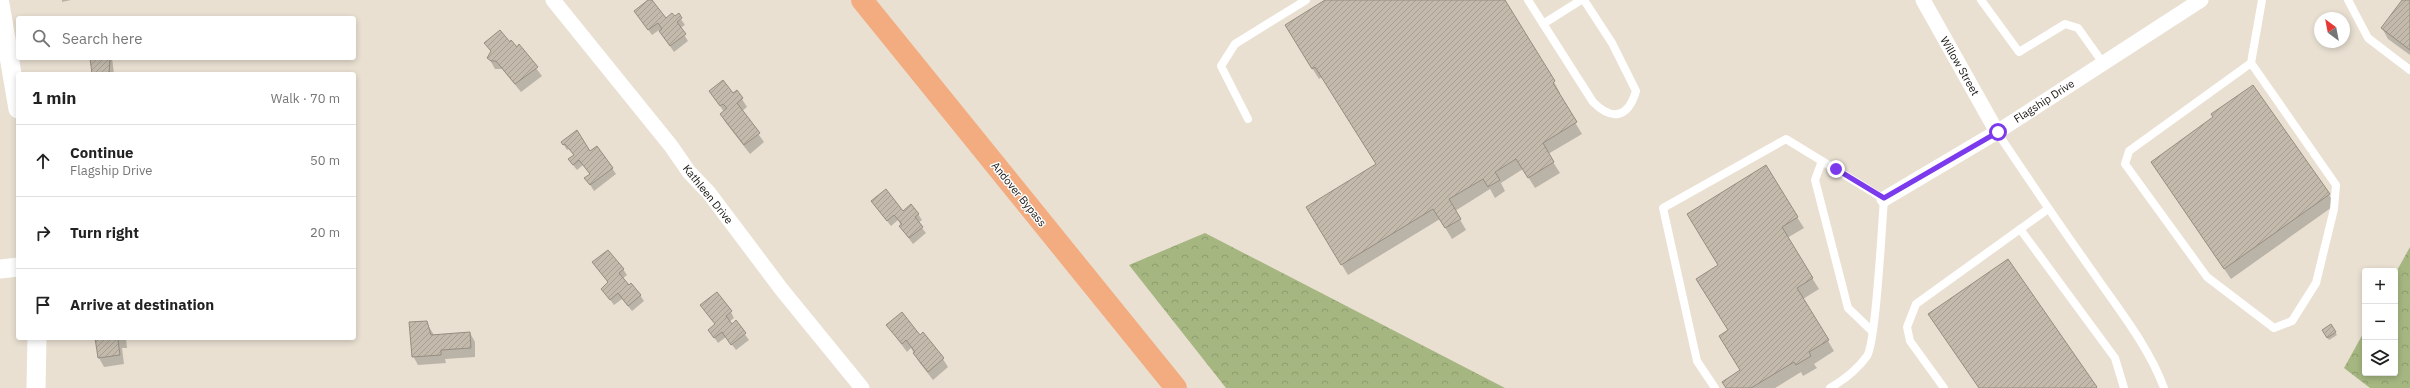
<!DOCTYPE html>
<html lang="en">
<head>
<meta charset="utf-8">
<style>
	body { margin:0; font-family:"IBM Plex Sans",sans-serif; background:#f2f2f2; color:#222 }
	.controls { position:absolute; right:12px; bottom:12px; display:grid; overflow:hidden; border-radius:4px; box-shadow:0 2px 6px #0003 }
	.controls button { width:36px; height:36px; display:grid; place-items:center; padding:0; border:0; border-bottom:1px solid #e0e0e0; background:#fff; color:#222; font:20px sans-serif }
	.compass { position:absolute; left:2314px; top:12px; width:36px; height:36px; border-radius:50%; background:#fff; box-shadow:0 2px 6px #0003; rotate:328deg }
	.stop { position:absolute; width:12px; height:12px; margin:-9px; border:3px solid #7c3aed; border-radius:50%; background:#fff }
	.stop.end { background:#7c3aed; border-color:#fff; box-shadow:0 1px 4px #0008 }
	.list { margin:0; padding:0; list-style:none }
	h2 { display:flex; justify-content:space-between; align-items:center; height:52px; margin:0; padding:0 16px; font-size:17px }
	h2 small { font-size:13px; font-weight:400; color:#767676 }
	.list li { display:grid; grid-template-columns:26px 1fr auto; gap:12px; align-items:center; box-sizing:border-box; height:72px; padding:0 16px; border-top:1px solid #e0e0e0 }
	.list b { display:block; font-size:15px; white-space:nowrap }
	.list p { margin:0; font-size:13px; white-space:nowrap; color:#767676 }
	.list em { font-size:13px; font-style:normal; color:#767676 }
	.icon { flex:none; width:22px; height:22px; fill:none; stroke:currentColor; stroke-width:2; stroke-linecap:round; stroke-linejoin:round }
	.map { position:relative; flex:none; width:2410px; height:388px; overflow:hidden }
	.search { position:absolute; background:#fff; box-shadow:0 2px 6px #0003; left:16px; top:16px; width:340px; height:44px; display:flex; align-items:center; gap:10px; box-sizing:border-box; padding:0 14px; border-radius:4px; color:#767676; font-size:15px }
	.panel { position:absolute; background:#fff; box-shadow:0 2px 6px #0003; left:16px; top:72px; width:340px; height:268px; border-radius:4px }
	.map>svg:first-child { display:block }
	.forest { fill:url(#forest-crowns) }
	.shadow { fill:#0003 }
	.building { fill:url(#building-hatch); stroke:#968e81 }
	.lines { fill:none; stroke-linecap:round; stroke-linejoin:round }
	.service { stroke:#fff; stroke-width:8 }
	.minor { stroke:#fff; stroke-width:15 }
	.tertiary { stroke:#fff; stroke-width:19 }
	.primary { stroke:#f3ac80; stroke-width:22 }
	.route { stroke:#7c3aed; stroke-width:5 }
	.labels { text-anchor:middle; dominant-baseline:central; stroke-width:3; stroke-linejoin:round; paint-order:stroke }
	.street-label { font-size:11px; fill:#181510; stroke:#fff }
</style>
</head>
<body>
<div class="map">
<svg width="2410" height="388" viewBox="0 0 2410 388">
	<defs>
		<pattern id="forest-crowns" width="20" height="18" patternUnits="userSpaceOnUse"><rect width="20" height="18" fill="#a5b681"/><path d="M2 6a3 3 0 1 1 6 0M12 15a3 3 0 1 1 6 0" fill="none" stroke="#8d9c6e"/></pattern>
		<pattern id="building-hatch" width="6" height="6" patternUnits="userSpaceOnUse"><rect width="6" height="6" fill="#c3baac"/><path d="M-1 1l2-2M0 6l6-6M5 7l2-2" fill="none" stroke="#a79f93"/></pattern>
	</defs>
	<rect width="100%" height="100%" fill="#e9e0d2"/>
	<g class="forest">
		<path d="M1205,233L1505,388H1226L1129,265Z"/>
		<path d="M2410,247V388H2370L2344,368L2365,330V373H2395V274Z"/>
	</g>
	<g class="shadow">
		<path d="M62,0H71L62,2Z"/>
		<path d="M650,0L666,19L678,15L685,25L680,28L688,41L674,52L659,30L652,35L639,17Z"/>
		<path d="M1327,0H1503L1554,82L1560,93L1558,94L1582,134L1548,154L1560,173L1535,188L1523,169L1501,183L1505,191L1495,198L1490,189L1455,211L1466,230L1452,239L1440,219L1348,275L1314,219L1377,165L1322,77L1319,79L1292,36Z"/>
		<path d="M2403,0H2410V55L2388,39L2382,28Z"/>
		<path d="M486,43H509L516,48L519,46L542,76L521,92L502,69H495L490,60L489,54L491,52Z"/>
		<path d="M91,58H112L114,74H93Z"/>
		<path d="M710,91L733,94L742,99L747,107L742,111L764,142L750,154L726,123L721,115L724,112Z"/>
		<path d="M576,131L588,151L612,168L616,174L594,191L586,178L591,175L583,165L577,170L573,165L574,155L569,149L567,150L562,142Z"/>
		<path d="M2152,162L2329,195L2335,205L2231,279Z"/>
		<path d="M876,207L918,214L922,220L918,223L926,233L913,244L904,232L898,220L891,226Z"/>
		<path d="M1797,217L1804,228L1787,238L1819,289L1803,299L1834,351L1814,364L1817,368L1803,376L1801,372L1775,388H1727L1742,371L1729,331L1697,279Z"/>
		<path d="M593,263L623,269L627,275L622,279L640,295L644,301L632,311L622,299L614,305L602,289L609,283Z"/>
		<path d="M731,312L734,318L729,322L732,325L736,322L749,340L736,350L726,337L718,343L709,330Z"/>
		<path d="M426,322L434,335L470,333L475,342V357L445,359L446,363L418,365L413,356Z"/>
		<path d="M887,325L920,336L943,359L948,367L933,380L919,362L911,348L907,352Z"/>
		<path d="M2331,325L2337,335L2329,340L2323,330Z"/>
		<path d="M96,338H126L127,348H122L124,364L104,367L99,358Z"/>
	</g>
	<g class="building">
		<path d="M648,0H652L666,18L672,13L675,16L679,13L682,18L677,22L686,34L670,46L659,31L662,29L658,23L648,30L634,11Z"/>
		<path d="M1325,0H1505L1555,81L1553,83L1577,122L1543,143L1554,162L1528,178L1516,159L1495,172L1500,180L1488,187L1483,179L1449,199L1461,219L1445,228L1433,209L1341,265L1306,207L1376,164L1315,67L1312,69L1285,25Z"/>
		<path d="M2402,0H2410V50L2381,28Z"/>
		<path d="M500,30L510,42L511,40L517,47L519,44L538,67L515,84L496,61H491L487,58L491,51L484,43Z"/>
		<path d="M90,58H110L109,74H92Z"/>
		<path d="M723,80L733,93L737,90L743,98L737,103L760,133L744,145L720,114L727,108L723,104L720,106L709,91Z"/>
		<path d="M2253,85L2330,194L2224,269L2151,162L2213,117L2211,114Z"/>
		<path d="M577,130L590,151L597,146L613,168L590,185L584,178L590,174L579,160L573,165L568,159L574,155L565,144L563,145L561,142Z"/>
		<path d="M1766,165L1798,217L1782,227L1813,278L1797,288L1829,340L1809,352L1811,356L1796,365L1794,362L1751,388H1726L1722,382L1740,370L1719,336L1728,330L1696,279L1718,265L1687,214Z"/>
		<path d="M886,189L903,211L911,204L919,214L915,217L923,227L909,238L899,226L902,224L894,215L887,221L871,201Z"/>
		<path d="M608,250L624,269L619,273L629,285L631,283L641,295L628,306L618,293L610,300L601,289L608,282L592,262Z"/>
		<path d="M2008,259L2097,387L2096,388H1979L1928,314Z"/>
		<path d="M717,292L732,311L726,316L732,324L736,320L746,333L731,345L722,332L714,338L708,330L715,324L700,305Z"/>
		<path d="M902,312L920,335L923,332L944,358L928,372L913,353L915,352L906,340L902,344L886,325Z"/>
		<path d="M427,321L431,335L470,332L471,348L441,350V355L412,357L409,322Z"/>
		<path d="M2331,324L2336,332L2327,338L2322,330Z"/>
		<path d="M95,338H123L118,340L120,355L98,358Z"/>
	</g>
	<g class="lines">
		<g class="service">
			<path d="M1528,0L1593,102C1612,121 1628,118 1636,91L1612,43L1584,0"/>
			<path d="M1981,0L2019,52L2065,24L2078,28L2103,63"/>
			<path d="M2348,0L2368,38L2410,70"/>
			<path d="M1543,24L1581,0"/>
			<path d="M2251,63L2129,151L2125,164L2207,277L2274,328L2292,321L2316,283L2334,209L2336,185L2251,63L2262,0"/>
			<path d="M1248,119L1221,66L1235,44L1306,0"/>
			<path d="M1997,132C2029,180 2061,227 2095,275C2119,310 2149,347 2164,388"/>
			<path d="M1822,161L1815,180L1848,308L1872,331"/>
			<path d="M2020,229L2115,358L2124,388"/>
			<path d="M1715,388L1697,361L1663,208L1786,139L1884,199C1882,223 1876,343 1867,356C1857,370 1844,380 1830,388"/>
			<path d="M1944,388L1910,341L1907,327L1916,304L2048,209"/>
		</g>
		<g class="minor">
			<path d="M553,0L671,146L689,172L709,193L782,290L862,388"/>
			<path d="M1923,0L1997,132"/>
			<path d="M1884,199L1997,132L2201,0"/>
		</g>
		<g class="tertiary">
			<path d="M0,4L18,109"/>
			<path d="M0,269L18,267"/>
			<path d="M36,388L37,338"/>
		</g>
		<path class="primary" d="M862,0L1176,388"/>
	</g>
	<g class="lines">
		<path class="route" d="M1836,169L1884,198L1998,132"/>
	</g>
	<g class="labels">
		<g class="street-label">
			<text transform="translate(1960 66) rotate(60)">Willow Street</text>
			<text transform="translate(2044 101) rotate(-33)">Flagship Drive</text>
			<text transform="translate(708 194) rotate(51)">Kathleen Drive</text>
			<text transform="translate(1019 194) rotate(51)">Andover Bypass</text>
		</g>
	</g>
</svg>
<div class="controls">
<button>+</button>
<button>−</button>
<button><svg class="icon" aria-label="layers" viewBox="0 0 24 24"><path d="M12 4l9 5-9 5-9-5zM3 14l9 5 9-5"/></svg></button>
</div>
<svg class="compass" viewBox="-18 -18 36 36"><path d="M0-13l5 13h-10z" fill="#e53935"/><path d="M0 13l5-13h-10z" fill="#767676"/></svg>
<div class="stop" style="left:1998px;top:132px"></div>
<div class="stop end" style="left:1836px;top:169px"></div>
<div class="search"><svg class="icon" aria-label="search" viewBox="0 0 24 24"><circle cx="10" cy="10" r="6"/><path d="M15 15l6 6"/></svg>Search here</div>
<section class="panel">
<h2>1 min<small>Walk · 70 m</small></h2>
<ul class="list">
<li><svg class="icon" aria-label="ahead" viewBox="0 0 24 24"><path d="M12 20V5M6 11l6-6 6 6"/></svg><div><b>Continue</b><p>Flagship Drive</p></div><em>50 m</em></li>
<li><svg class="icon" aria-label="right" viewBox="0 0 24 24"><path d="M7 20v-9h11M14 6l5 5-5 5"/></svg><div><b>Turn right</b></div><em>20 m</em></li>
<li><svg class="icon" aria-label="arrive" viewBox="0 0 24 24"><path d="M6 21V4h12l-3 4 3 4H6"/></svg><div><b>Arrive at destination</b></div></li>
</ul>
</section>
</div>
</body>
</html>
